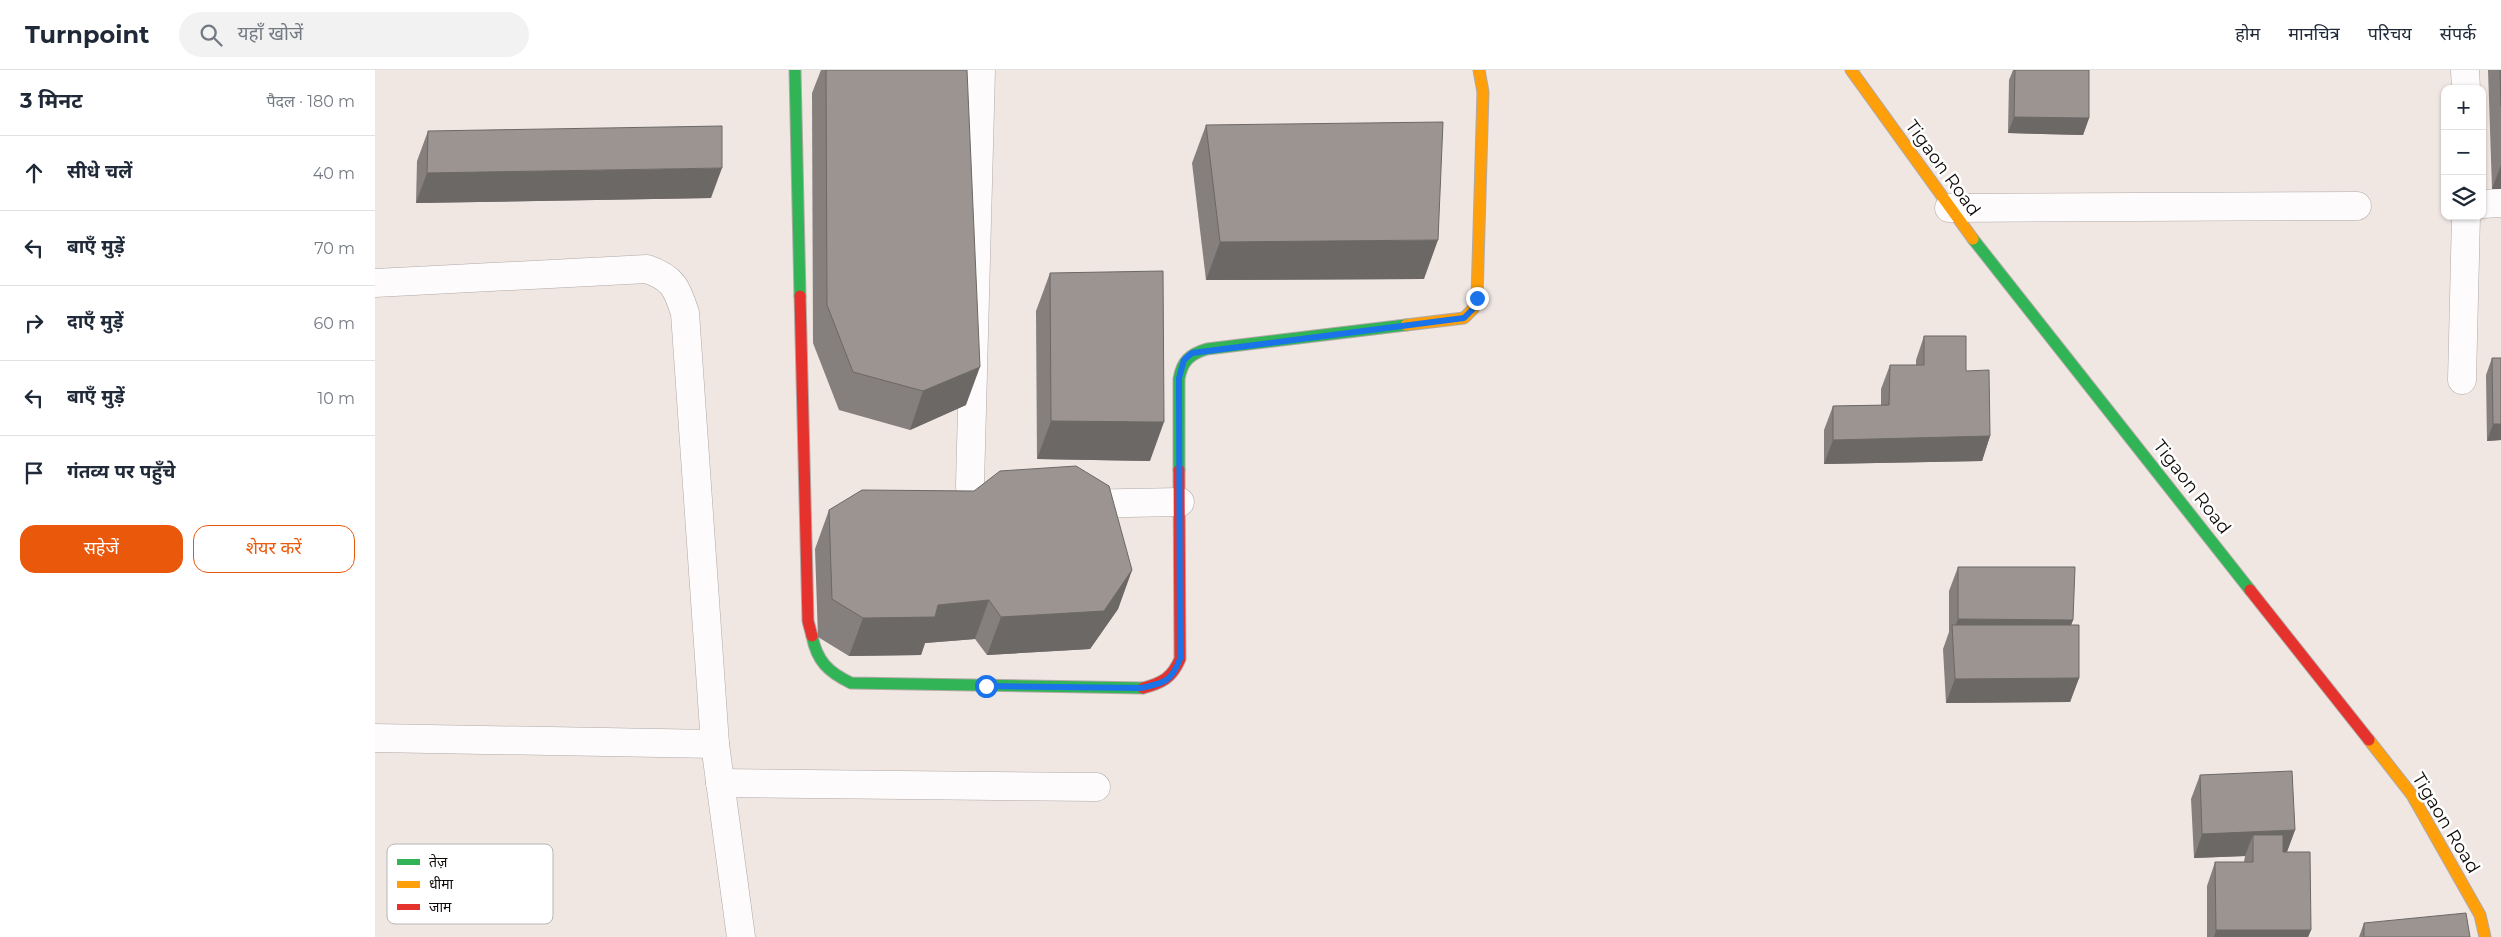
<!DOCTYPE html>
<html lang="hi">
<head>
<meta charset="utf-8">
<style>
	body { margin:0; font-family:Montserrat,"Noto Sans Devanagari",sans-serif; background:#f2f2f3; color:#1f2937 }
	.controls { position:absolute; right:15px; top:15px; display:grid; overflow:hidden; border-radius:10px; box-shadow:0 1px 4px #0004 }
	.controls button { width:45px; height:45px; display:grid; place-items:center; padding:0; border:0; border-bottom:1px solid #e0e1e3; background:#fff; color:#1f2937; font:25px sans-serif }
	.stop { position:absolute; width:15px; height:15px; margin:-11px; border:4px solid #1a73e8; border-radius:50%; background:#fff }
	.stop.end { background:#1a73e8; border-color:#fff; box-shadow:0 1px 5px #0008 }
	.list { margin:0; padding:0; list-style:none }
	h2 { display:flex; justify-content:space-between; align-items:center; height:65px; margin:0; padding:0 20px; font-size:21px }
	h2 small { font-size:16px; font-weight:400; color:#747a83 }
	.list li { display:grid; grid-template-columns:32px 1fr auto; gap:15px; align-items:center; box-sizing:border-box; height:75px; padding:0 20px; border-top:1px solid #e0e1e3 }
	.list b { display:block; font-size:19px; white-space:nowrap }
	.list em { font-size:16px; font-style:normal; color:#747a83 }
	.actions { display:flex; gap:10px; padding:15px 20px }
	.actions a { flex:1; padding:11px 0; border:1px solid #ea580c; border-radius:15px; text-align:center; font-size:18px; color:#ea580c }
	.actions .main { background:#ea580c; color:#fff }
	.icon { flex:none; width:28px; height:28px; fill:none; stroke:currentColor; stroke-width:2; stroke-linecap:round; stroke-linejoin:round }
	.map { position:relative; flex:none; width:2126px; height:867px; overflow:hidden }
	header { display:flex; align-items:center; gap:30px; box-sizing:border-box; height:70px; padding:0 25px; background:#fff; border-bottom:1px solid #e0e1e3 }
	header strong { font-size:24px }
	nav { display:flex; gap:28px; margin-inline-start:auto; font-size:18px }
	.search { width:350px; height:45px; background:#f2f2f3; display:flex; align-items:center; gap:12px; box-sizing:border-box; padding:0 18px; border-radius:28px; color:#747a83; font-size:19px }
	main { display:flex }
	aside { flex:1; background:#fff }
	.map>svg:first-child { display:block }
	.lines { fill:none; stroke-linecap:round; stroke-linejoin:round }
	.street-casing { stroke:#b0a9a6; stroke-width:29 }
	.fast-casing { stroke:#b0a9a6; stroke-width:13 }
	.slow-casing { stroke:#b0a9a6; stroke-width:13 }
	.jam-casing { stroke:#b0a9a6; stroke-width:13 }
	.street { stroke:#fdfbfb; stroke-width:28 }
	.fast { stroke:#30b455; stroke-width:11 }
	.slow { stroke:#ff9f0a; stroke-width:11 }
	.jam { stroke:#e5322d; stroke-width:11 }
	.wall { fill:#857f7d }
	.shaded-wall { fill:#6c6866 }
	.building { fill:#9b9491; stroke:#6c6866 }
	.route { stroke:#1a73e8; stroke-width:6 }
	.labels { text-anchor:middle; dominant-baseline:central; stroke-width:5; stroke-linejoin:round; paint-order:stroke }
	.street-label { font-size:18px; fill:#0f0a08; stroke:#fff }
	.key { fill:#fff; stroke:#b7b6b5; stroke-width:1 }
	.key-label { font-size:14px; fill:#0f0a08 }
</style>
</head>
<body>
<header>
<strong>Turnpoint</strong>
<div class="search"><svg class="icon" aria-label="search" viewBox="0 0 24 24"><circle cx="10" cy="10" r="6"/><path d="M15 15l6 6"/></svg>यहाँ खोजें</div>
<nav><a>होम</a><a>मानचित्र</a><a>परिचय</a><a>संपर्क</a></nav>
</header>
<main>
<aside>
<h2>3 मिनट<small>पैदल · 180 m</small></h2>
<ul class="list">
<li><svg class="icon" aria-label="ahead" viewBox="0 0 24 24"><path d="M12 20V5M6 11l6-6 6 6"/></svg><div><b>सीधे चलें</b></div><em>40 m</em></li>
<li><svg class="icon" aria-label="left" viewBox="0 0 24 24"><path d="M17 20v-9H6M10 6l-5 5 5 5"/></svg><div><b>बाएँ मुड़ें</b></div><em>70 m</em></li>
<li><svg class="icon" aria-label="right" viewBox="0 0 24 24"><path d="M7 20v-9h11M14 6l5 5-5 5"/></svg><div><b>दाएँ मुड़ें</b></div><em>60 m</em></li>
<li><svg class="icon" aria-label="left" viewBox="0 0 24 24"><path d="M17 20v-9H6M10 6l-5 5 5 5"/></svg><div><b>बाएँ मुड़ें</b></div><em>10 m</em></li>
<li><svg class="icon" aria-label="arrive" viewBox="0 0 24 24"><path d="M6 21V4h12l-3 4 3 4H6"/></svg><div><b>गंतव्य पर पहुँचे</b></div></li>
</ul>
<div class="actions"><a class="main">सहेजें</a><a>शेयर करें</a></div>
</aside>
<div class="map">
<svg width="2126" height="867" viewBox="0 0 2126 867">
	<rect width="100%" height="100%" fill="#f0e7e3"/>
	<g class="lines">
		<g class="street-casing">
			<g id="street">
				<path d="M606,0L595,415L596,430L602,436L622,435"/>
				<path d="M2090,0L2091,19"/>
				<path d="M2107,134L2126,133"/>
				<path d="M1574,138L1982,136"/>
				<path d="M0,213L272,199C298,208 302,218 310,243L340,674L366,867"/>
				<path d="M2087,310L2091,146"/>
				<path d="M700,434L805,432"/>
				<path d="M0,668L340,674"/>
				<path d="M345,713L721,717"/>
			</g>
		</g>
		<g class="fast-casing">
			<g id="fast">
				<path d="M420,0L425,226"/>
				<path d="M1598,169L1875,520"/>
				<path d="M804,400V309C807,291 815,284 832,279L1031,255"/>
				<path d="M437,566C442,591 453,602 476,613L768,618"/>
			</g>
		</g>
		<g class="slow-casing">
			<g id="slow">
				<path d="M1476,0L1598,169"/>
				<path d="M1031,255L1089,248L1098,239L1102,228L1108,22L1104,0"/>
				<path d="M1994,670L2037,725L2105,845L2110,867"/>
			</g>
		</g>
		<g class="jam-casing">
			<g id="jam">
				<path d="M425,226L433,551L437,566"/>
				<path d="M1875,520L1994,670"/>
				<path d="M768,618C787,613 797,608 805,589L804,400"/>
			</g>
		</g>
		<use href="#street" class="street"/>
		<use href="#fast" class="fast"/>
		<use href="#slow" class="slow"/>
		<use href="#jam" class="jam"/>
	</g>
	<g class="wall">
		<path d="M446,0H592L591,335L535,360L464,340L438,273L437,23Z"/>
		<path d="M1638,0H1640L1714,48L1708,65L1633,63L1634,10Z"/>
		<path d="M2113,0H2126V119H2117Z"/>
		<path d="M831,55L1049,209L831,210L817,93Z"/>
		<path d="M53,61L336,128L41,133L42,91Z"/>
		<path d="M675,203L775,391L662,389L661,241Z"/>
		<path d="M1549,266L1591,301L1615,366L1607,391L1449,394V360L1458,336L1506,335V319L1515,295H1541V290Z"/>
		<path d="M2117,288H2126V370L2112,371L2111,305Z"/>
		<path d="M599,421L757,500L743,539L715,579L612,585L600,569L550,573L546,585L474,586L443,567L440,479L454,440Z"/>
		<path d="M1583,497L1698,550L1696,555L1704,608L1695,632L1571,633L1568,579L1574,562V521Z"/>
		<path d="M1825,705L1920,760L1912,782L1936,860L1933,867H1832V816L1840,792H1869L1870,786L1819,788L1816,729Z"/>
		<path d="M1989,853L2095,867H1984Z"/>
	</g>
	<g class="shaded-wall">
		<path d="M1639,47L1714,48L1708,65L1633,63Z"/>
		<path d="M2126,95V119H2117Z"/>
		<path d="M347,98L336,128L41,133L52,103Z"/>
		<path d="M1063,170L1049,209L831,210L845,172Z"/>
		<path d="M605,297L591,335L535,360L548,321Z"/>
		<path d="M676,351L789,352L775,391L662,389Z"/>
		<path d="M2118,354H2126V370L2112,371Z"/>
		<path d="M1615,366L1607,391L1449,394L1458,370Z"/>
		<path d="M757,500L743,539L715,579L612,585L626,547Z"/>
		<path d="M614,530L600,569L550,573L546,585L474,586L488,548L563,535Z"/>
		<path d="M1583,549L1698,550L1689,574L1577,565Z"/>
		<path d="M1704,608L1695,632L1571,633L1580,609Z"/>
		<path d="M1920,760L1911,784L1878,765L1870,786L1819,788L1827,764Z"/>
		<path d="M1841,860H1936L1933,867H1839Z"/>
	</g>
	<g class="building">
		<path d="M451,0H592L605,297L548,321L478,302L452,235Z"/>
		<path d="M1640,0H1714V48L1639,47Z"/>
		<path d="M2125,0H2126V36Z"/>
		<path d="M1068,52L1063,170L845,172L831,55Z"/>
		<path d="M347,56V98L52,103L53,61Z"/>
		<path d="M788,201L789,352L676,351L675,203Z"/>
		<path d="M1549,266H1591V301L1614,300L1615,366L1458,370V336L1514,335L1515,295H1549Z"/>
		<path d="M2117,288H2126V354H2118Z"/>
		<path d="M701,396L734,416L757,500L729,541L626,547L614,530L563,535L560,547L488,548L457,529L454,440L487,420L599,421L625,401Z"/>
		<path d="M1583,497H1700L1698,550L1583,549Z"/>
		<path d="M1577,555H1704V608L1580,609Z"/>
		<path d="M1917,701L1920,760L1827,764L1825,705Z"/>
		<path d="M1878,765H1908V782H1935L1936,860H1841L1840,792H1878Z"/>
		<path d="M2091,843L2095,867H1989V853Z"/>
	</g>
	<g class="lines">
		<path class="route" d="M611,616L766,618C789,613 796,612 805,589L804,308L809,290L817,283L1089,248L1098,239L1102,228"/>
	</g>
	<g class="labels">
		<g class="street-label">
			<text transform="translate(1568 98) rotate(54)">Tigaon Road</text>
			<text transform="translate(1817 417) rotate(52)">Tigaon Road</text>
			<text transform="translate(2071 753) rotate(59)">Tigaon Road</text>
		</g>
	</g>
	<rect x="12" y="774" width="166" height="80" rx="8" class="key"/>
	<rect x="22" y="789" width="23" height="6" fill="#30b455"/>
	<rect x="22" y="811" width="23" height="7" fill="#ff9f0a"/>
	<rect x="22" y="834" width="23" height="6" fill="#e5322d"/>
	<g class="key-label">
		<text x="54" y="797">तेज़</text>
		<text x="54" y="819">धीमा</text>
		<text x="54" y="842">जाम</text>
	</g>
</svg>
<div class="controls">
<button>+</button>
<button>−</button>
<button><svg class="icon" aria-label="layers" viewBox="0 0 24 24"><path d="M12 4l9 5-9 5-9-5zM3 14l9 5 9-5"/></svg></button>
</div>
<div class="stop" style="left:611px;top:616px"></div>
<div class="stop end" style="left:1102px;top:228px"></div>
</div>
</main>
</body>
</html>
